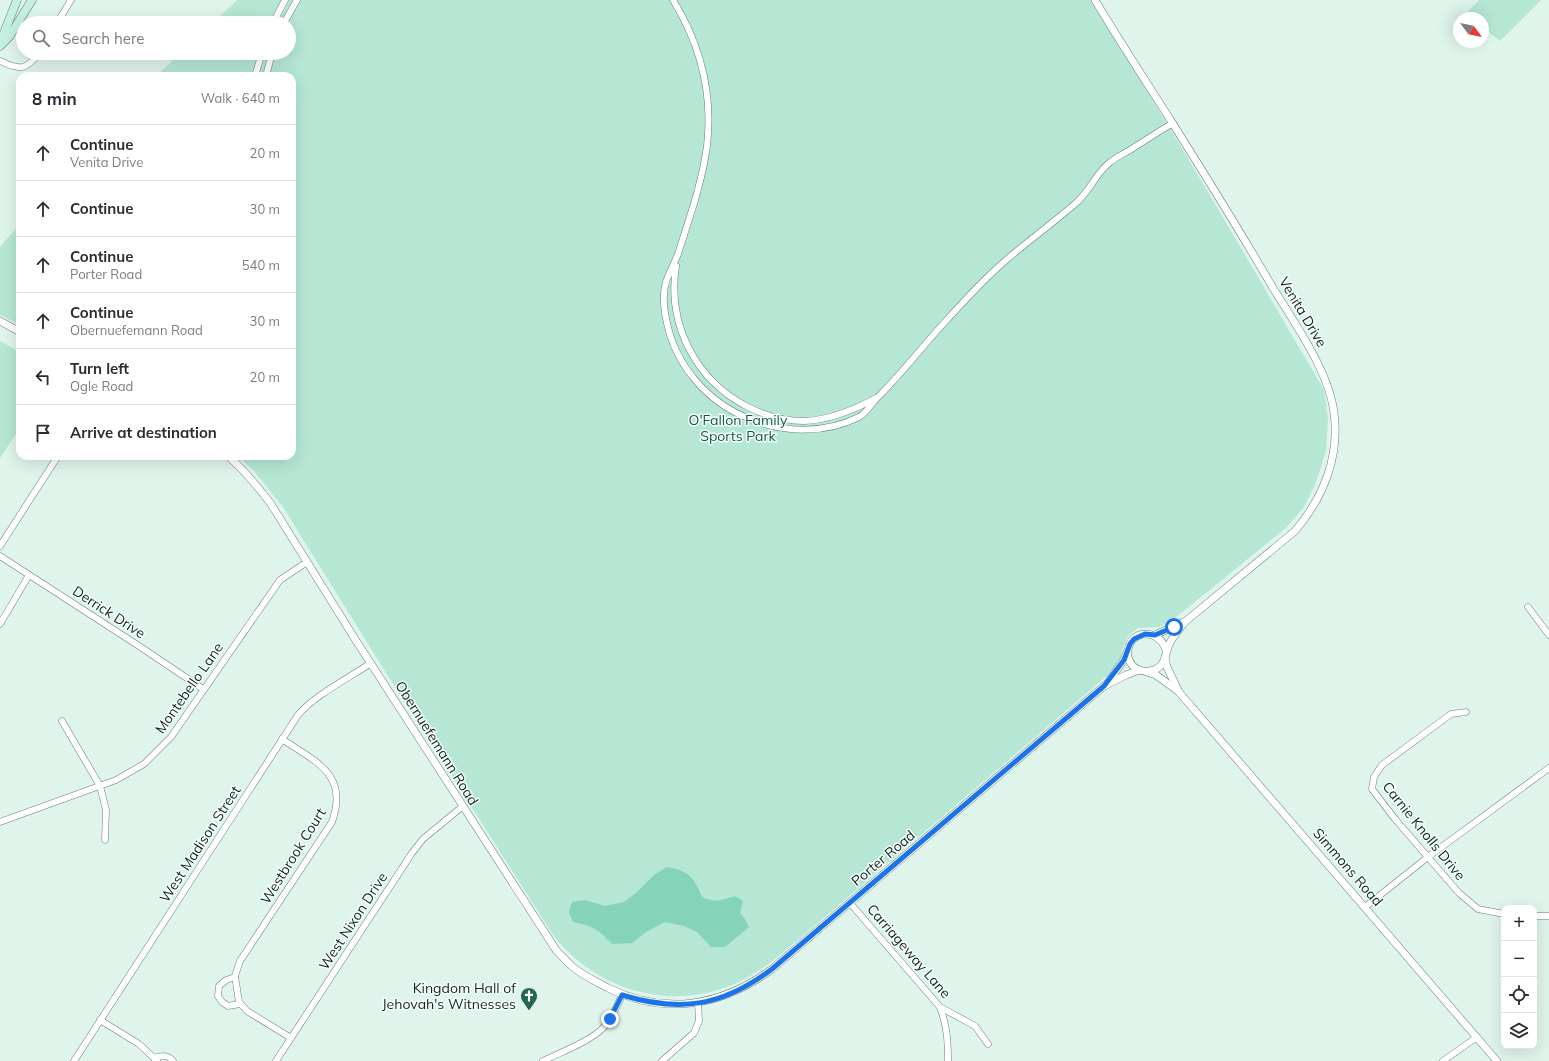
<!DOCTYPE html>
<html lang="en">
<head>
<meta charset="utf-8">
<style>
	body { margin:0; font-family:Mulish,sans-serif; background:#f7f7f7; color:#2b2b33 }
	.controls { position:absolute; right:12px; bottom:12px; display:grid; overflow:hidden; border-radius:8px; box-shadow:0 4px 16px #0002 }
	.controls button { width:36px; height:36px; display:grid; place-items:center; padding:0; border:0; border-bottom:1px solid #e1e1e2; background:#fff; color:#2b2b33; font:20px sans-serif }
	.compass { position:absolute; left:1453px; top:12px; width:36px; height:36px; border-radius:50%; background:#fff; box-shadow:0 4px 16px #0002; rotate:122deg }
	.stop { position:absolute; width:12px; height:12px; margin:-9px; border:3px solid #1a73e8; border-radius:50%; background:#fff }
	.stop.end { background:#1a73e8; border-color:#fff; box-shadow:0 1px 4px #0008 }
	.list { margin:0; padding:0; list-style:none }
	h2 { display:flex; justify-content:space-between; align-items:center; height:52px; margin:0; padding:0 16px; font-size:17px }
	h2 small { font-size:13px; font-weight:400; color:#7c7c81 }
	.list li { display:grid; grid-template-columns:26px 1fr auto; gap:12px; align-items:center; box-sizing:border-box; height:56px; padding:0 16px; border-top:1px solid #e1e1e2 }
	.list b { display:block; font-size:15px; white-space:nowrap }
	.list p { margin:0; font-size:13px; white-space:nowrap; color:#7c7c81 }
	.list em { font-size:13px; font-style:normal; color:#7c7c81 }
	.icon { flex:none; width:22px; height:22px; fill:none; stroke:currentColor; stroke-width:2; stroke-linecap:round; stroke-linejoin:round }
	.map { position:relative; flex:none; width:1549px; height:1061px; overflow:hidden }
	.search { position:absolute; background:#fff; box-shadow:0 4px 16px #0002; left:16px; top:16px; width:280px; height:44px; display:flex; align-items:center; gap:10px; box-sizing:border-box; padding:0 14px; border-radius:22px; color:#7c7c81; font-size:15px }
	.panel { position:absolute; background:#fff; box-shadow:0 4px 16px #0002; left:16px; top:72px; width:280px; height:388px; border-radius:12px }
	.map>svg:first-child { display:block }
	.green { fill:#b5e7d4 }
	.water { fill:#85d4b9 }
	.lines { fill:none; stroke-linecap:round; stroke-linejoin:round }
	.minor-casing { stroke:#6a7d76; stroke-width:7 }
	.tertiary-casing { stroke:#6a7d76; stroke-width:8 }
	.secondary-casing { stroke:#6a7d76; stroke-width:9 }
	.minor { stroke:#fff; stroke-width:6 }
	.tertiary { stroke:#fff; stroke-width:7 }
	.secondary { stroke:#c4efe3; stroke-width:8 }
	.route { stroke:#1a73e8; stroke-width:5 }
	.labels { text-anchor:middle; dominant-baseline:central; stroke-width:3; stroke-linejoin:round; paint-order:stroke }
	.street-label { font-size:14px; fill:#1a221f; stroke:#f2fffa }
	.park-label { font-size:14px; fill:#185745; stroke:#f2fffa }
	.poi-label { font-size:14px; fill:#1a221f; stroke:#f2fffa; text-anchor:end }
</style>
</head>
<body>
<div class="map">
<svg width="1549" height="1061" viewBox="0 0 1549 1061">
	<rect width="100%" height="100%" fill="#dff4eb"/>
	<g class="green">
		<path d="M237,0H1090C1172,127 1247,259 1324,390L1328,418L1326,451L1315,485L1304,507L1287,527L1175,618L1159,627L1138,628L1128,636L1123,647L1120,660L1109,674L792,945C774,960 756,975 734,984C669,1012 596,990 553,935L378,660L283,507L254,471L238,456H292V76H156L181,53H289V23H213Z"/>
		<path d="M1479,0H1541L1500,41L1483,28V18H1470L1465,15Z"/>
		<path d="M20,224V325L0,315V247Z"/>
		<path d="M0,341L20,352V428L0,458Z"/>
	</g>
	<path class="water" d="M667,867C689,871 694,877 702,897C716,904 721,900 735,896L743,901L740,913L745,919L749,927L725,947H711L697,932L684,926L665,922L646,932L632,943L612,944C598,929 593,926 573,922L569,913L572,902L585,900L605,906L624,902L636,893L654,875Z"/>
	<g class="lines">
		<g class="minor-casing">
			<g id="minor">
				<path d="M673,0C700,44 713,94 707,146C702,183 689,219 678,254C674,264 669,273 666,282C662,295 664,310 667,323C676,366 708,403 750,419C784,433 825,434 859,417C868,412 872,402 880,395C903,372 922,347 944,323C963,302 983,280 1005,261C1028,241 1053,223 1076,203C1089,192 1095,175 1108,164C1114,158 1123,154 1130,150C1144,141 1158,132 1173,123"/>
				<path d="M57,23L71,0"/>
				<path d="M273,23L285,0"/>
				<path d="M284,23L297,0"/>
				<path d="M0,61C19,70 26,71 39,53"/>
				<path d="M255,76L262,53"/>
				<path d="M266,76L272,53"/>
				<path d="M676,266C667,324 695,380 748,407C766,416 784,421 804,421C830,420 854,410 876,398"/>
				<path d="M0,546L58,456"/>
				<path d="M0,556L139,646L203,689"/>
				<path d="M1528,607L1549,635"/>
				<path d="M0,624L29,575"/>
				<path d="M1466,712L1451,714L1382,765L1374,777L1372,789L1395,819L1459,893L1478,909L1504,914"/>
				<path d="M62,721L100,786L106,810L105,840"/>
				<path d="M282,739C316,762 349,774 332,822L240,961L235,976L239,1002L247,1011L291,1038"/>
				<path d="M0,822L116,780L144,764L171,737L280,580L307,562"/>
				<path d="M850,903L940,1007L975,1026L988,1044"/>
				<path d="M1365,907L1428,857L1549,768"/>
				<path d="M1534,916H1549"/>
				<path d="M235,977L226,980L219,986L218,996L222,1002L228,1006L240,1004"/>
				<path d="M940,1007C947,1027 948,1040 948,1061"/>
				<path d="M100,1020L139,1044L157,1061"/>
				<path d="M154,1058C161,1056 168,1054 173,1061"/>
				<path d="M74,1061L298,715C315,695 349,678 371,663"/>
				<path d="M276,1061L412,853L423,839L463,806"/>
				<path d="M543,1061C561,1052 589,1042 603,1028C612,1019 617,1006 622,995"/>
				<path d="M662,1061L694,1033L699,1021L698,1003"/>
				<path d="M1443,1061L1477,1037"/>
			</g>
		</g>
		<g class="tertiary-casing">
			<g id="tertiary">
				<path d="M1095,0C1120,42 1147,83 1173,124C1207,178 1241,233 1273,288C1295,324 1329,371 1334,413C1340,457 1323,498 1295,531L1186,621C1180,628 1175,634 1171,641C1166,648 1167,657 1162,664C1155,673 1140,674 1132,665C1129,661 1127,656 1128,651C1130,628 1160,629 1166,650"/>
				<path d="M0,321L20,332"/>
				<path d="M228,456C244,470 258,487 271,504L355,639L556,950C562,956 568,963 574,968C584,976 597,982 608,988C666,1016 722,1006 772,969L1104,686L1126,675L1139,670"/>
				<path d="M1155,635L1184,622"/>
				<path d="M1165,658L1167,667L1178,690"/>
				<path d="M1147,672L1156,675L1178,691L1497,1061"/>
				<path d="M1106,685L1124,660L1127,652"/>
			</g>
		</g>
		<g class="secondary-casing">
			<g id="secondary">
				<path d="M0,43L17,0"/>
				<path d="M0,46L9,37L32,0"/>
			</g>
		</g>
		<use href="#minor" class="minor"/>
		<use href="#tertiary" class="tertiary"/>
		<use href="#secondary" class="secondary"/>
	</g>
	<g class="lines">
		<path class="route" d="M610,1019L622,995C681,1013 723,1006 772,969L1104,686L1124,660L1130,644L1134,639L1145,634L1155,635L1174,627"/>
	</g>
	<defs>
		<g id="church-pin" transform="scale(0.9)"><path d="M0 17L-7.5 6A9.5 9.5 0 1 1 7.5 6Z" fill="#266552" stroke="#f2fffa"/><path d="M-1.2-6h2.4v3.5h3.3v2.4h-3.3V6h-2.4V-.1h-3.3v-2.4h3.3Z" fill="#fff"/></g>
	</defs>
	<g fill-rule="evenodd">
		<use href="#church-pin" x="529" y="996"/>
	</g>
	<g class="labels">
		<g class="street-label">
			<text transform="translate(1303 312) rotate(59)">Venita Drive</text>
			<text transform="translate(109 612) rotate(33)">Derrick Drive</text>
			<text transform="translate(189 688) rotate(-55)">Montebello Lane</text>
			<text transform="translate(437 743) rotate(58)">Obernuefemann Road</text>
			<text transform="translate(1424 831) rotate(51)">Carnie Knolls Drive</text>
			<text transform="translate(200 844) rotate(-57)">West Madison Street</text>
			<text transform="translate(293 856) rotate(-58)">Westbrook Court</text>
			<text transform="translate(883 858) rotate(-40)">Porter Road</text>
			<text transform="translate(1348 867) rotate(49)">Simmons Road</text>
			<text transform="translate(353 921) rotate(-57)">West Nixon Drive</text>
			<text transform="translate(909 951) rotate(49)">Carriageway Lane</text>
		</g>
		<g class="park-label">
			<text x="738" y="420">O'Fallon Family<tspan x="738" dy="16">Sports Park</tspan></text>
		</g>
		<g class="poi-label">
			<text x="516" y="988">Kingdom Hall of<tspan x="516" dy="16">Jehovah's Witnesses</tspan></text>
		</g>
	</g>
</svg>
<div class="controls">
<button>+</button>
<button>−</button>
<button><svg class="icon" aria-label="locate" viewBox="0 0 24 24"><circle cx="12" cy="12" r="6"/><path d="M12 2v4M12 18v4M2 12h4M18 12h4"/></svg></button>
<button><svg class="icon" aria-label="layers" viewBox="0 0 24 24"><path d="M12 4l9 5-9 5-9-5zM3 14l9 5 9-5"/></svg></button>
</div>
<svg class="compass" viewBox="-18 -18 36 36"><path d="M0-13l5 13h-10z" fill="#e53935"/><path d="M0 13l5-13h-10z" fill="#7c7c81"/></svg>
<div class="stop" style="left:1174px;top:627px"></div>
<div class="stop end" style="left:610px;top:1019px"></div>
<div class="search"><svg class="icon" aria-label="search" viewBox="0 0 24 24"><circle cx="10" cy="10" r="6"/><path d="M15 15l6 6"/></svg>Search here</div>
<section class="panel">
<h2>8 min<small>Walk · 640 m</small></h2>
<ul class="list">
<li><svg class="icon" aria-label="ahead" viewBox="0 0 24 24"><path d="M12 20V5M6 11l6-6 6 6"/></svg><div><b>Continue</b><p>Venita Drive</p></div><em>20 m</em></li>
<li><svg class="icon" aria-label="ahead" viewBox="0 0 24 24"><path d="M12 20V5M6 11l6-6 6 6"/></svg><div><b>Continue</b></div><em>30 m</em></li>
<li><svg class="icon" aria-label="ahead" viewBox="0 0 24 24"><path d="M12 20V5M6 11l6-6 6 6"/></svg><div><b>Continue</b><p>Porter Road</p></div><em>540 m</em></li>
<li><svg class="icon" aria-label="ahead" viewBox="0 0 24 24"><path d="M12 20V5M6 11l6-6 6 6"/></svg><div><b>Continue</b><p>Obernuefemann Road</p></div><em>30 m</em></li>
<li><svg class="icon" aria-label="left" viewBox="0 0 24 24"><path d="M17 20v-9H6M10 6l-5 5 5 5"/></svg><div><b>Turn left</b><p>Ogle Road</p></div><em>20 m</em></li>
<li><svg class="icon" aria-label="arrive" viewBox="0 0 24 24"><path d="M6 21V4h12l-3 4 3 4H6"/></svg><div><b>Arrive at destination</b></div></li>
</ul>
</section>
</div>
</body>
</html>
